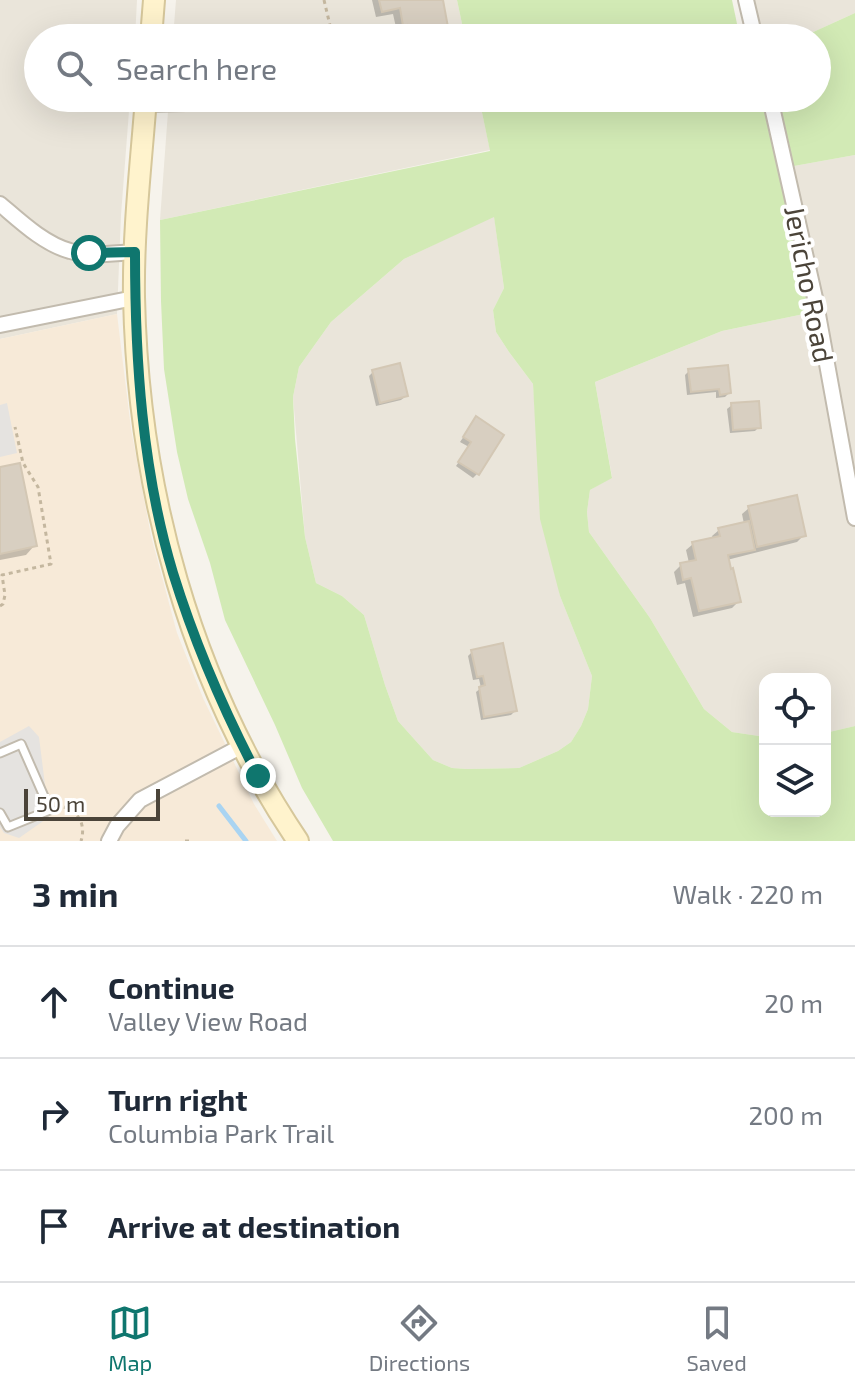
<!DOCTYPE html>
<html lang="en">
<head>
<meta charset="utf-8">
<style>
	body { margin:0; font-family:"Exo 2",sans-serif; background:#f6f6f7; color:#1f2937 }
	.controls { position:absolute; right:24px; bottom:24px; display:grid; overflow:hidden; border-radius:16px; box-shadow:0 8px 32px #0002 }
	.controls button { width:72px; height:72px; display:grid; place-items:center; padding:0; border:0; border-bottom:2px solid #e0e1e3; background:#fff; color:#1f2937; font:40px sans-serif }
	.scale { position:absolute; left:24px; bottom:20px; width:136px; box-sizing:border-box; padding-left:8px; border:4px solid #4b4439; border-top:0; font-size:22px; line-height:28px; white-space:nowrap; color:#4b4439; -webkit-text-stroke:6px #fff; paint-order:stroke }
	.stop { position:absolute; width:24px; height:24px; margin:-18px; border:6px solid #0f766e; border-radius:50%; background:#fff }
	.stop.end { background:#0f766e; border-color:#fff; box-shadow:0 2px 8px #0008 }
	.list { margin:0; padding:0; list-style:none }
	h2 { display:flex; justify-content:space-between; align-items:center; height:104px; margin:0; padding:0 32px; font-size:34px }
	h2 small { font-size:26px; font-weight:400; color:#747a83 }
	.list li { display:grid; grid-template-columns:52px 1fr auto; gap:24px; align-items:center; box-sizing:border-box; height:112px; padding:0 32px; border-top:2px solid #e0e1e3 }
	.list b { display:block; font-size:30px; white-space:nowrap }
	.list p { margin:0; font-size:26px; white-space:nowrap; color:#747a83 }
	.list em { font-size:26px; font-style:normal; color:#747a83 }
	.icon { flex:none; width:44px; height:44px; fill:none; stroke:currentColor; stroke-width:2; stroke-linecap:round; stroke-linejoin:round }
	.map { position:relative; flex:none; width:855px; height:841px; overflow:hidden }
	.search { position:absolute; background:#fff; box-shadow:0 8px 32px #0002; left:24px; right:24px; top:24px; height:88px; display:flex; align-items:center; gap:20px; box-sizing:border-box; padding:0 28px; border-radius:44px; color:#747a83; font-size:30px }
	.sheet { height:440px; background:#fff }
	nav { display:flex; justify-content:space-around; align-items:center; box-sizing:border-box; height:112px; border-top:2px solid #e0e1e3; background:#fff; font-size:22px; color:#747a83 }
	nav a { display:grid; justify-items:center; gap:4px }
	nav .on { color:#0f766e }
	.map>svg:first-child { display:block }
	.residential { fill:#eae5da }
	.commercial { fill:#f7ead8 }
	.green { fill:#d2eab5; fill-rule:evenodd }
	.parking { fill:#e5e3e0 }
	.shadow { fill:#0003 }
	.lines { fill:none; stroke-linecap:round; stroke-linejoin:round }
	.stream { stroke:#a9d4f2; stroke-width:5 }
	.building { fill:#d8cfc1; stroke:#d3c7b4; stroke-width:2 }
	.lane-casing { stroke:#c2bbae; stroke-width:11 }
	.street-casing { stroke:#c2bbae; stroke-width:18 }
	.secondary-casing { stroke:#d6c79b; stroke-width:24 }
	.path { stroke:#c4b79f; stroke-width:3; stroke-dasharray:4 4; stroke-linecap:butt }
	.lane { stroke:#fff; stroke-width:7 }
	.street { stroke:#fff; stroke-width:14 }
	.secondary { stroke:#fff3cd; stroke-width:20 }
	.route { stroke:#0f766e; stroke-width:10 }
	.labels { text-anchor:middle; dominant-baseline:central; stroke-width:8; stroke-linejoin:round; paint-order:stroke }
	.street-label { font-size:28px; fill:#4b4439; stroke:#fff }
</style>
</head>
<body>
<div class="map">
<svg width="855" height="841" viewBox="0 0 855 841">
	<rect width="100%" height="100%" fill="#f6f3ec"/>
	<g class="residential">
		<path d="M0,0H137L135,38H38V98H130L121,215L117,314L0,339Z"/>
		<path d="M176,0H457L465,38H173Z"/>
		<path d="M751,0H855V13L800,38H760Z"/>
		<path d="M169,98H479L490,150L160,220Z"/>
		<path d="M855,155V726L825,733V679H765V737L732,732L704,709L650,618L589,532L587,512L590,490L612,477L595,382L722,331L823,310L794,166Z"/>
		<path d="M494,216L504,288L493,310L496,332L509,352L533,384L537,440L560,596L592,676L588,709L581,726L571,742L558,751L519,768L467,769L452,768L433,760L398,721L385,685L364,615L342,596L316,583L305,537L293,397L299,367L331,322L404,259Z"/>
	</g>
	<path class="commercial" d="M117,314L131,429L151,536L177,633L203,698L254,804L277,841H0V339Z"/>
	<g class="green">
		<path d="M457,0H732L740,38H465Z"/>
		<path d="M855,13V155L794,166L823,310L722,331L595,382L612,478L590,490L587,512L589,532L650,618L704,709L732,732L765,737V811H825V733L855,726V841H333L302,788L275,725L225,620L210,563L188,499L177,452L164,369L161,301L160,220L490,151L479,98H817V38H800ZM494,217L504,288L493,310L496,332L509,352L533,384L540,519L560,596L592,676L588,709L581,726L571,742L558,751L519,768L467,769L452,768L433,760L398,721L385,685L364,615L342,596L316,583L305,537L295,439L293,397L299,367L331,322L404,259Z"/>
	</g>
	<g class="parking">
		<path d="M7,403L17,453L0,457V405Z"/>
		<path d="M29,726L39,737L49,817L19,838L4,833L0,827V742Z"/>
	</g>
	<g class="shadow">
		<path d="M372,0H441L448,38H402L401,31L397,32L393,14L376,17Z"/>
		<path d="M689,371L729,393L725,397L716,398V392L687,395L685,375Z"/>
		<path d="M373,372L406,396L401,400L376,406L369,376Z"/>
		<path d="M732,405L759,427L755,431L730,433L727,409Z"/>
		<path d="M473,423L477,474L473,478L456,466L469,447L460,442Z"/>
		<path d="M0,469L34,546L26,555L0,560Z"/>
		<path d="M749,508L804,535L797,542L727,560L739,601L732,608L693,617L685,583L677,585L674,572L681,565L689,563L686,550L693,544L713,539L712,536L719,530L744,524L742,514Z"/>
		<path d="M472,652L515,711L511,715L481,720L476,692L481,688L479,679L473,680L468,656Z"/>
	</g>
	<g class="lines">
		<path class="stream" d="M219,806L246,841"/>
	</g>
	<g class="building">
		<path d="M379,0H443L450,38H409L407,25L403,26L400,8L382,12Z"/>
		<path d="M400,363L408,396L380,403L372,370Z"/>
		<path d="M728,365L731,393L720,395L719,389L691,392L688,369Z"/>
		<path d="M759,401L761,428L733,430L731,403Z"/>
		<path d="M476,416L504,435L479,475L458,462L471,442L463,437Z"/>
		<path d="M20,463L37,546L0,554V467Z"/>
		<path d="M797,495L806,536L757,547L748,506Z"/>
		<path d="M749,521L755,550L728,555L731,569L733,568L741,602L699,611L691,578L683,580L680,563L696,560L692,542L720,536L718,528Z"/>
		<path d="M503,643L517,711L484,717L479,687L485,685L483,676L477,677L471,650Z"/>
	</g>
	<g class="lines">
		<g class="lane-casing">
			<path id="lane" d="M0,753L21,744L50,810L8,827L0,813"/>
		</g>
		<g class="street-casing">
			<g id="street">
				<path d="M746,0L755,38"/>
				<path d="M770,98L815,298L855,518"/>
				<path d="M146,104L186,103L227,98"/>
				<path d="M0,204C20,221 44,244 70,251C90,257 114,253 135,252"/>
				<path d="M0,325L134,298"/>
				<path d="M109,841L117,826L140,800L242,746"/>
			</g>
		</g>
		<g class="secondary-casing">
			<g id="secondary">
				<path d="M151,38L154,0"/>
				<path d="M146,98C141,164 133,231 134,297C138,489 190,681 298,841"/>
			</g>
		</g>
		<g class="path">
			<path d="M324,0L333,38"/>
			<path d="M0,606L3,604L5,595L2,575L51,564L38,487L23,463L15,427"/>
			<path d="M64,807C79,812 86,825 81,841"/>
			<path d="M185,841H189"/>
		</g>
		<use href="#lane" class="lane"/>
		<use href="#street" class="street"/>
		<use href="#secondary" class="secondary"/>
	</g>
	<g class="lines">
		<path class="route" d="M89,253L135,252C135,360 142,470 173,573C195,644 224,711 258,776"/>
	</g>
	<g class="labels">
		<g class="street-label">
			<text transform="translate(810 284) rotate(79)">Jericho Road</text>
		</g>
	</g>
</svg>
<div class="controls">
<button><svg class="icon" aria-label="locate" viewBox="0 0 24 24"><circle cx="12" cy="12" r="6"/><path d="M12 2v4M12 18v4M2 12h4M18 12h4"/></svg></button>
<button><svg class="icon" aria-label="layers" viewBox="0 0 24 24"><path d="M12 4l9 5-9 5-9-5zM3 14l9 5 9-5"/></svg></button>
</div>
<div class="scale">50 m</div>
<div class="stop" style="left:89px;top:253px"></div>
<div class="stop end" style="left:258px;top:776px"></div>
<div class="search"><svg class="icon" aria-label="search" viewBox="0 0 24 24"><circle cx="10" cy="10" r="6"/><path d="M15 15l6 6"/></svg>Search here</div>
</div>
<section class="sheet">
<h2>3 min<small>Walk · 220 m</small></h2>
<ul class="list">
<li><svg class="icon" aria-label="ahead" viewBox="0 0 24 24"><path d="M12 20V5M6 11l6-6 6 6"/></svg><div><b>Continue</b><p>Valley View Road</p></div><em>20 m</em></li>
<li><svg class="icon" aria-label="right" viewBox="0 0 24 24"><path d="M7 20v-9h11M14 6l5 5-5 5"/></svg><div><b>Turn right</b><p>Columbia Park Trail</p></div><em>200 m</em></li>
<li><svg class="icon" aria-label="arrive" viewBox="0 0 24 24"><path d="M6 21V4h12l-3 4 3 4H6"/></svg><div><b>Arrive at destination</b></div></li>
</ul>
</section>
<nav>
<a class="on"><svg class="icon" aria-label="map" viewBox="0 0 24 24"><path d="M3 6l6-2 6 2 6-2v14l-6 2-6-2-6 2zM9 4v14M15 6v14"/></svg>Map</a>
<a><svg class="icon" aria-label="directions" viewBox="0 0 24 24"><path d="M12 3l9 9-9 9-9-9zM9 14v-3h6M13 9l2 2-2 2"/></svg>Directions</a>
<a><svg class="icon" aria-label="saved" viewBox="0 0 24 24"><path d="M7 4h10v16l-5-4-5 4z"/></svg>Saved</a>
</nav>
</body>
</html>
